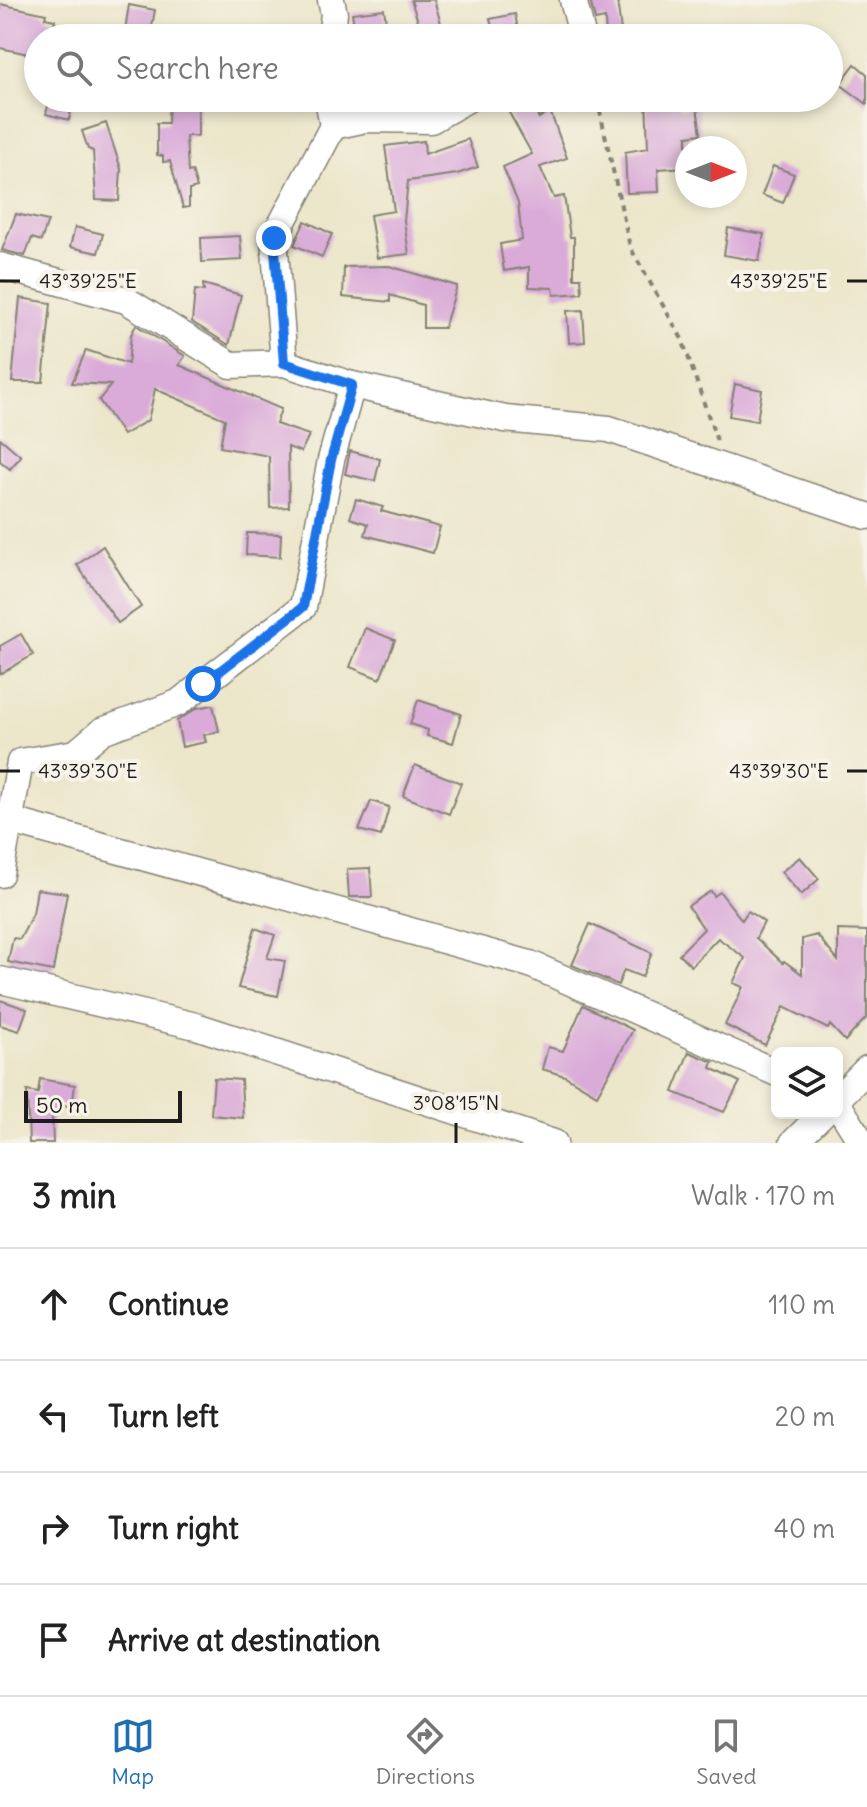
<!DOCTYPE html>
<html lang="en">
<head>
<meta charset="utf-8">
<style>
	body { margin:0; font-family:Delius,sans-serif; background:#f6f6f6; color:#222 }
	.controls { position:absolute; right:24px; bottom:24px; display:grid; overflow:hidden; border-radius:12px; box-shadow:0 4px 12px #0003 }
	.controls button { width:72px; height:72px; display:grid; place-items:center; padding:0; border:0; border-bottom:2px solid #e0e0e0; background:#fff; color:#222; font:40px sans-serif }
	.compass { position:absolute; left:675px; top:136px; width:72px; height:72px; border-radius:50%; background:#fff; box-shadow:0 4px 12px #0003; rotate:90deg }
	.scale { position:absolute; left:24px; bottom:20px; width:158px; box-sizing:border-box; padding-left:8px; border:4px solid #1c1c1c; border-top:0; font-size:22px; line-height:28px; white-space:nowrap; color:#1c1c1c; -webkit-text-stroke:6px #f7f3e8; paint-order:stroke }
	.stop { position:absolute; width:24px; height:24px; margin:-18px; border:6px solid #1a73e8; border-radius:50%; background:#fff }
	.stop.end { background:#1a73e8; border-color:#fff; box-shadow:0 2px 8px #0008 }
	.list { margin:0; padding:0; list-style:none }
	h2 { display:flex; justify-content:space-between; align-items:center; height:104px; margin:0; padding:0 32px; font-size:34px }
	h2 small { font-size:26px; font-weight:400; color:#767676 }
	.list li { display:grid; grid-template-columns:52px 1fr auto; gap:24px; align-items:center; box-sizing:border-box; height:112px; padding:0 32px; border-top:2px solid #e0e0e0 }
	.list b { display:block; font-size:30px; white-space:nowrap }
	.list em { font-size:26px; font-style:normal; color:#767676 }
	.icon { flex:none; width:44px; height:44px; fill:none; stroke:currentColor; stroke-width:2; stroke-linecap:round; stroke-linejoin:round }
	.map { position:relative; flex:none; width:867px; height:1143px; overflow:hidden }
	.search { position:absolute; background:#fff; box-shadow:0 4px 12px #0003; left:24px; right:24px; top:24px; height:88px; display:flex; align-items:center; gap:20px; box-sizing:border-box; padding:0 28px; border-radius:44px; color:#767676; font-size:30px }
	.sheet { height:552px; background:#fff }
	nav { display:flex; justify-content:space-around; align-items:center; box-sizing:border-box; height:112px; border-top:2px solid #e0e0e0; background:#fff; font-size:22px; color:#767676 }
	nav a { display:grid; justify-items:center; gap:4px }
	nav .on { color:#1f6fb2 }
	.map>svg:first-child { display:block }
	.building { fill:#daabd9 }
	.lines { fill:none; stroke-linecap:round; stroke-linejoin:round }
	.street-casing { stroke:#848174; stroke-width:29 }
	.path { stroke:#848174; stroke-width:4; stroke-dasharray:6 6; stroke-linecap:butt }
	.street { stroke:#fff; stroke-width:26 }
	.route { stroke:#1a73e8; stroke-width:10 }
	.ticks { fill:none; stroke:#1c1c1c; stroke-width:3 }
	.ticks-label { font-size:20px; text-anchor:middle; fill:#1c1c1c; stroke:#f7f3e8; stroke-width:8; stroke-linejoin:round; paint-order:stroke }
</style>
</head>
<body>
<div class="map">
<svg width="867" height="1143" viewBox="0 0 867 1143">
	<rect width="100%" height="100%" fill="#f7f3e8"/>
	<filter id="ink" filterUnits="userSpaceOnUse"><feTurbulence type="fractalNoise" baseFrequency=".0125" numOctaves="2"/><feDisplacementMap in="SourceGraphic" scale="16" xChannelSelector="R" yChannelSelector="G"/><feConvolveMatrix kernelMatrix="1 2 1 2 8 2 1 2 1" color-interpolation-filters="sRGB"/></filter>
	<filter id="wash" filterUnits="userSpaceOnUse"><feTurbulence type="fractalNoise" baseFrequency=".006" numOctaves="4" result="noise"/><feDisplacementMap in="SourceGraphic" scale="32" xChannelSelector="R" yChannelSelector="G"/><feGaussianBlur stdDeviation="1.8" result="paint"/><feColorMatrix in="noise" values="0 0 0 0 0 0 0 0 0 0 0 0 0 0 0 0 0 1.4 0 .05"/><feComposite in="paint" operator="in"/></filter>
	<g filter="url(#wash)">
		<rect width="100%" height="100%" fill="#ece6cb"/>
		<g id="blocks">
			<g class="building">
				<path d="M411,0H434L443,30L423,37Z"/>
				<path d="M590,0H617L622,38H606L605,18L595,20Z"/>
				<path d="M0,4L46,14L45,18L55,20L51,38H38V56L0,48Z"/>
				<path d="M129,5L155,10L150,38L124,36Z"/>
				<path d="M384,9L388,35L356,38L352,13Z"/>
				<path d="M515,14L518,30L494,35L490,19Z"/>
				<path d="M855,64L867,74V104L840,84Z"/>
				<path d="M50,98H74L69,120L46,114Z"/>
				<path d="M169,98H198V136H186L188,172L192,171L197,188L189,190V207L183,208L170,161L163,162V156L157,155V123H168Z"/>
				<path d="M501,98H527L539,118L550,111L567,158L540,167L554,198L564,196L570,237H574V278H581L582,293L554,295L553,288L529,287V267L504,271L500,244L522,240L518,203L503,167L532,154Z"/>
				<path d="M677,98L680,109L697,107L701,134L687,136V167L658,169L659,192L627,193L625,152L648,148L646,99Z"/>
				<path d="M106,123L121,169L119,201L96,200L93,151L88,149L82,131Z"/>
				<path d="M468,139L478,167L457,174L408,181L404,221L409,254L377,258L370,215L394,211L385,146L424,141L425,154Z"/>
				<path d="M773,166L794,174L783,203L762,195Z"/>
				<path d="M16,214L48,221L41,241L32,238L25,256L2,250Z"/>
				<path d="M305,221L332,234L322,257L294,245Z"/>
				<path d="M75,227L103,234L98,253L70,247Z"/>
				<path d="M728,228L764,234L759,261L724,255Z"/>
				<path d="M240,236L242,260L202,262L201,238Z"/>
				<path d="M389,266L457,286L444,328H423V305L390,295V302L343,297L344,267Z"/>
				<path d="M203,284L241,295L229,345L192,322L195,290L204,291Z"/>
				<path d="M20,298L51,303L43,382H12Z"/>
				<path d="M583,310L585,342L569,343L567,311Z"/>
				<path d="M136,325L185,356L179,365L281,409L276,424L309,435L301,452L288,447L289,507L270,508L269,456L220,447L225,419L155,389L148,420L123,435L99,400L111,385L72,383L86,350L128,364L131,335Z"/>
				<path d="M735,384L762,390L757,421L729,416Z"/>
				<path d="M0,438L21,456L10,469L0,461Z"/>
				<path d="M350,451L380,459L375,481L345,474Z"/>
				<path d="M356,499L383,507L381,511L440,527L433,553L365,535L368,524L350,518Z"/>
				<path d="M247,533L281,534L280,557L246,555Z"/>
				<path d="M103,546L141,607L118,623L77,565Z"/>
				<path d="M365,628L395,640L380,679L350,667Z"/>
				<path d="M21,634L33,655L0,674V646Z"/>
				<path d="M418,700L461,714L453,743L427,736L428,730L410,724Z"/>
				<path d="M213,705L219,731L204,735L206,742L182,747L177,721L197,708Z"/>
				<path d="M415,765L461,783L449,814L403,796Z"/>
				<path d="M371,801L389,807L381,836L359,830Z"/>
				<path d="M800,857L819,879L801,895L781,872Z"/>
				<path d="M370,868L372,897H349L347,869Z"/>
				<path d="M37,889L67,893L53,971L8,962L13,938L20,939L33,914Z"/>
				<path d="M711,891L714,896L720,892L742,920L748,911L764,922L756,938L783,963L784,961L802,974V939L817,935L838,961V930L867,931V1017L845,1041L830,1025L828,1029L784,1007L765,1045L725,1025L743,987L733,983L745,958L718,938L691,966L679,954L704,929L688,906Z"/>
				<path d="M590,924L652,953L642,977L624,970L618,985L572,965Z"/>
				<path d="M255,928L275,935L267,958L285,961L278,996L238,988Z"/>
				<path d="M0,1000L27,1009L19,1031L0,1025Z"/>
				<path d="M583,1005L633,1030L597,1095L565,1076L542,1069L548,1047L563,1051Z"/>
				<path d="M689,1052L713,1062L711,1068L740,1082L724,1112L673,1092Z"/>
				<path d="M214,1078L241,1080L243,1118L211,1115Z"/>
				<path d="M40,1079L75,1085L72,1107L58,1104L57,1115L52,1114L53,1143H29L27,1091L38,1093Z"/>
			</g>
		</g>
	</g>
	<g filter="url(#ink)">
		<use href="#blocks" fill-opacity="0" stroke="#848174" stroke-width="2"/>
		<g class="lines">
			<g class="street-casing">
				<g id="street">
					<path d="M331,0L334,14L331,38"/>
					<path d="M573,0L583,38"/>
					<path d="M328,98L333,126L366,119L431,120L469,98"/>
					<path d="M0,266L126,300L231,365L284,363L274,238L333,126"/>
					<path d="M352,385L505,419L609,429L867,516"/>
					<path d="M12,821L530,964L777,1073"/>
					<path d="M0,874L20,762L76,753L102,731L178,703L303,607L331,460L352,385L284,363"/>
					<path d="M0,980L196,1026L554,1143"/>
					<path d="M837,1099L867,1069"/>
					<path d="M837,1103L862,1143"/>
					<path d="M793,1143L823,1113"/>
				</g>
			</g>
			<path class="path" d="M597,98L630,247L682,339L717,441"/>
			<use href="#street" class="street"/>
		</g>
	</g>
	<g class="lines" filter="url(#ink)">
		<path class="route" d="M203,684L303,607L331,460L352,385L284,363L274,238"/>
	</g>
	<path class="ticks" d="M0,281H20M847,281H867M0,771H20M847,771H867M456,1123V1143"/>
	<g class="ticks-label">
		<text x="779" y="288">43°39'25"E</text>
		<text x="88" y="288">43°39'25"E</text>
		<text x="779" y="778">43°39'30"E</text>
		<text x="88" y="778">43°39'30"E</text>
		<text x="456" y="1110">3°08'15"N</text>
	</g>
</svg>
<div class="controls">
<button><svg class="icon" aria-label="layers" viewBox="0 0 24 24"><path d="M12 4l9 5-9 5-9-5zM3 14l9 5 9-5"/></svg></button>
</div>
<svg class="compass" viewBox="-18 -18 36 36"><path d="M0-13l5 13h-10z" fill="#e53935"/><path d="M0 13l5-13h-10z" fill="#767676"/></svg>
<div class="scale">50 m</div>
<div class="stop" style="left:203px;top:684px"></div>
<div class="stop end" style="left:274px;top:238px"></div>
<div class="search"><svg class="icon" aria-label="search" viewBox="0 0 24 24"><circle cx="10" cy="10" r="6"/><path d="M15 15l6 6"/></svg>Search here</div>
</div>
<section class="sheet">
<h2>3 min<small>Walk · 170 m</small></h2>
<ul class="list">
<li><svg class="icon" aria-label="ahead" viewBox="0 0 24 24"><path d="M12 20V5M6 11l6-6 6 6"/></svg><div><b>Continue</b></div><em>110 m</em></li>
<li><svg class="icon" aria-label="left" viewBox="0 0 24 24"><path d="M17 20v-9H6M10 6l-5 5 5 5"/></svg><div><b>Turn left</b></div><em>20 m</em></li>
<li><svg class="icon" aria-label="right" viewBox="0 0 24 24"><path d="M7 20v-9h11M14 6l5 5-5 5"/></svg><div><b>Turn right</b></div><em>40 m</em></li>
<li><svg class="icon" aria-label="arrive" viewBox="0 0 24 24"><path d="M6 21V4h12l-3 4 3 4H6"/></svg><div><b>Arrive at destination</b></div></li>
</ul>
</section>
<nav>
<a class="on"><svg class="icon" aria-label="map" viewBox="0 0 24 24"><path d="M3 6l6-2 6 2 6-2v14l-6 2-6-2-6 2zM9 4v14M15 6v14"/></svg>Map</a>
<a><svg class="icon" aria-label="directions" viewBox="0 0 24 24"><path d="M12 3l9 9-9 9-9-9zM9 14v-3h6M13 9l2 2-2 2"/></svg>Directions</a>
<a><svg class="icon" aria-label="saved" viewBox="0 0 24 24"><path d="M7 4h10v16l-5-4-5 4z"/></svg>Saved</a>
</nav>
</body>
</html>
